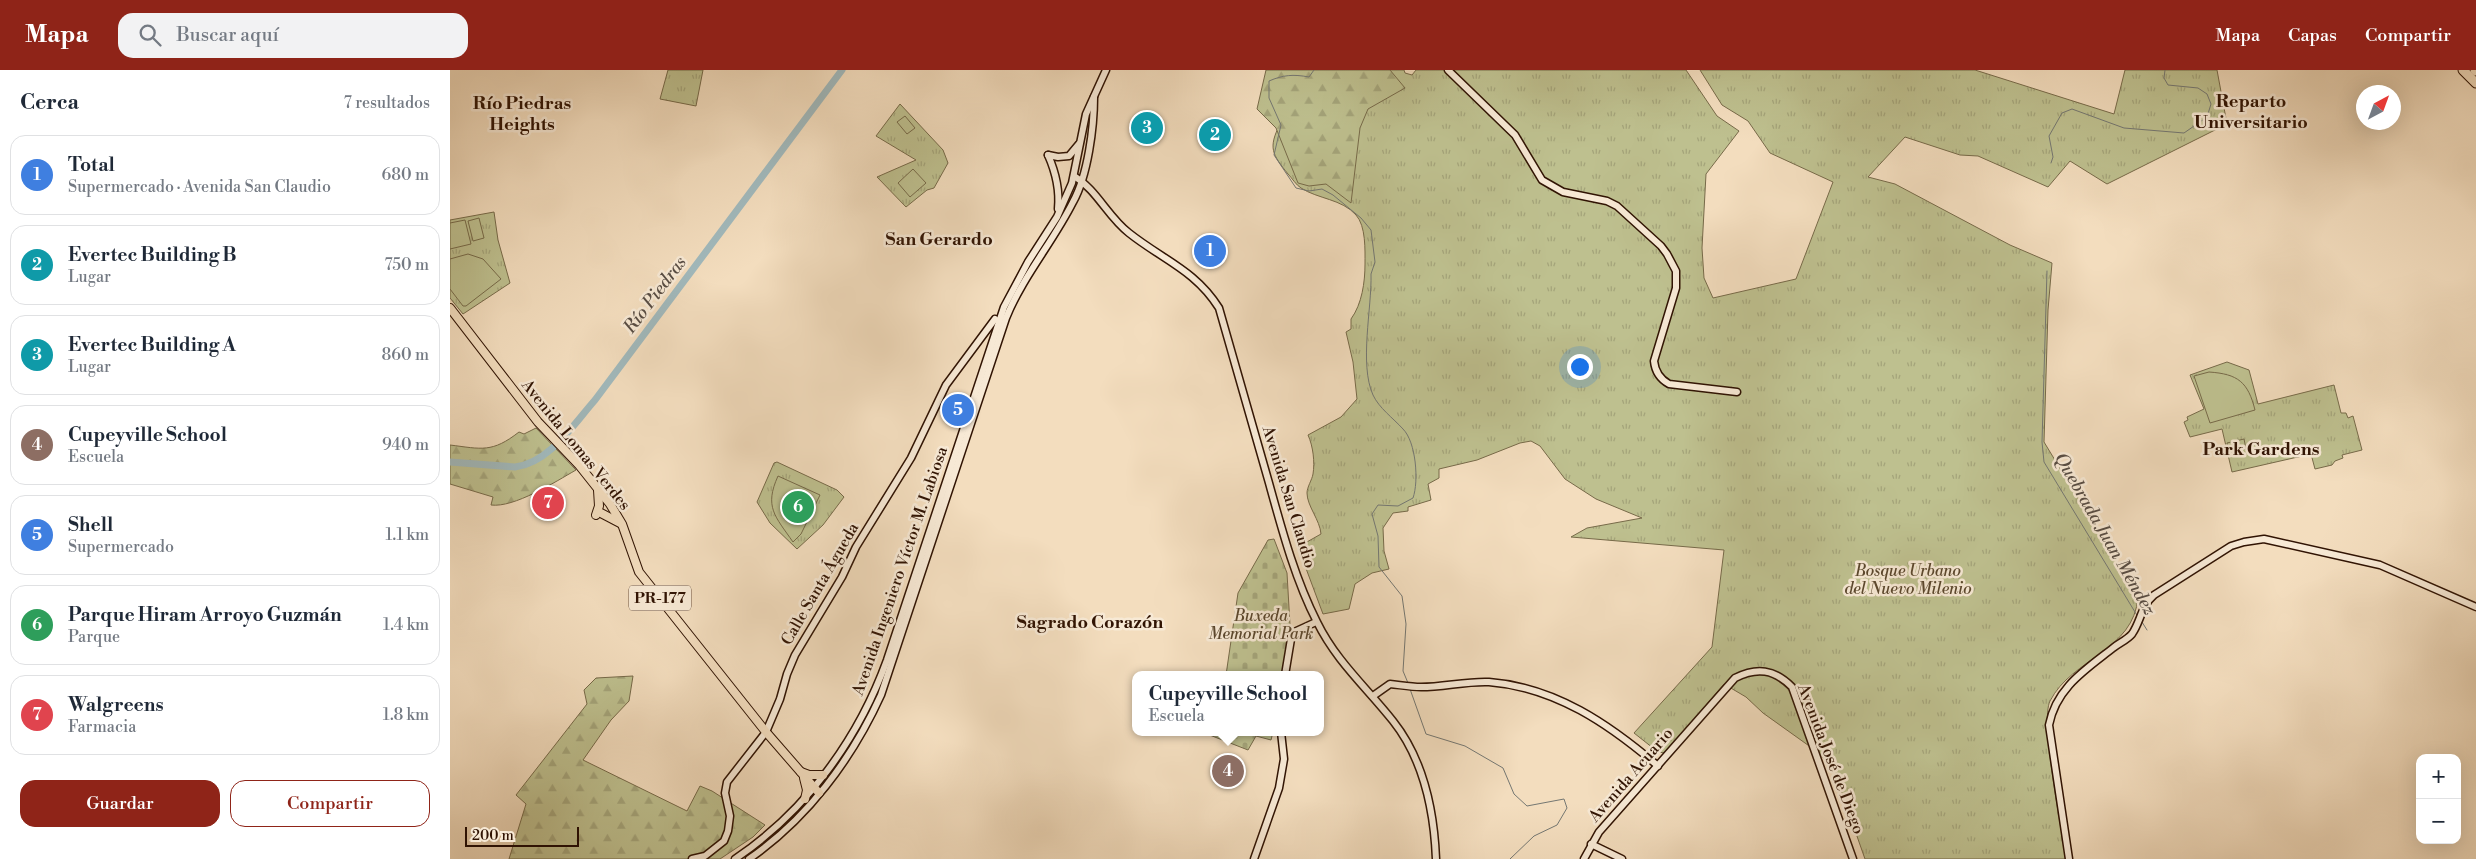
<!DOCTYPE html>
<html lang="es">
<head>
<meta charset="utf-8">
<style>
	body { margin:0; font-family:"Libre Bodoni",serif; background:#f2f2f3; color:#1f2937 }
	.controls { position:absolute; right:15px; bottom:15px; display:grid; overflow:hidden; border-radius:10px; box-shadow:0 5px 20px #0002 }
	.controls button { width:45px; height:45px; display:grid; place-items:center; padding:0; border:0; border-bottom:1px solid #e0e1e3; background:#fff; color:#1f2937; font:25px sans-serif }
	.compass { position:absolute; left:1906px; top:15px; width:45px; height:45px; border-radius:50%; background:#fff; box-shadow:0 5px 20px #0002; rotate:41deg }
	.scale { position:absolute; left:15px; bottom:12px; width:114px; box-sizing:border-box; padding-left:5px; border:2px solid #301303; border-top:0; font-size:14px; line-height:18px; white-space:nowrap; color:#301303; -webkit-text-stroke:4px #f7e9d5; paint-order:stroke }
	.you { position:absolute; left:1129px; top:296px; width:18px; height:18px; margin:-12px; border:4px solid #fff; border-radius:50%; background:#1a73e8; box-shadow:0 0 0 8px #1a73e833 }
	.badge { display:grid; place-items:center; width:32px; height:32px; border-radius:50%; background:#8f2418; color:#fff; font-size:16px; font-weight:700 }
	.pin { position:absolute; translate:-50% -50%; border:2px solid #fff; box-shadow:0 1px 5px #0006 }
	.popup { position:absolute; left:682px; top:601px; width:192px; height:65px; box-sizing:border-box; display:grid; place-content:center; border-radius:10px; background:#fff; filter:drop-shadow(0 1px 4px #0005); font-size:16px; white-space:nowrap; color:#747a83 }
	.popup b { font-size:19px; color:#1f2937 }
	.popup::after { content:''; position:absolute; left:50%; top:100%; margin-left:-10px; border:10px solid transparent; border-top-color:#fff }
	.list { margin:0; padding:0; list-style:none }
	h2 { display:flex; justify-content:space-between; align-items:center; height:65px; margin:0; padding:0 20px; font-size:21px }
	h2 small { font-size:16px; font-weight:400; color:#747a83 }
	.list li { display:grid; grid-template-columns:32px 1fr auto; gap:15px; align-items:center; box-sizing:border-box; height:80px; margin:0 10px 10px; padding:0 10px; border:1px solid #e0e1e3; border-radius:15px }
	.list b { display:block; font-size:19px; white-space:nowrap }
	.list p { margin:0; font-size:16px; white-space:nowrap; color:#747a83 }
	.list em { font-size:16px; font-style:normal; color:#747a83 }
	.actions { display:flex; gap:10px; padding:15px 20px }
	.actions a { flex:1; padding:11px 0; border:1px solid #8f2418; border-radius:15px; text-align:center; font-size:18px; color:#8f2418 }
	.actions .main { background:#8f2418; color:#fff }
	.icon { flex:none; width:28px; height:28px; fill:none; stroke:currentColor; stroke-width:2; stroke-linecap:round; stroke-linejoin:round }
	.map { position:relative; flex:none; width:2026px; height:789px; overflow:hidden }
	header { display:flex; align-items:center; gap:30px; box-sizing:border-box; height:70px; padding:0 25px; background:#8f2418; color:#fff }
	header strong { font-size:24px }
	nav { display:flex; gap:28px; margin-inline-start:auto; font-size:18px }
	.search { width:350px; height:45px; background:#f2f2f3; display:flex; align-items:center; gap:12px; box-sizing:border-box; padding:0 18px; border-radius:15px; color:#747a83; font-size:19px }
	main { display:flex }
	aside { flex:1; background:#fff }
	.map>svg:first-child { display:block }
	.grass { fill:url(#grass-tufts); stroke:#776a49 }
	.forest { fill:url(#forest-firs); stroke:#776a49 }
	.cemetery { fill:url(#cemetery-stones); stroke:#776a49 }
	.garden { fill:#bec08f; stroke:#776a49 }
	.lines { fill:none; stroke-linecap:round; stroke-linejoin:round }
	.stream { stroke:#747772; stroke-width:1 }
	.river { stroke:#a1b9bc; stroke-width:7 }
	.secondary-casing { stroke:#301303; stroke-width:9 }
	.primary-casing { stroke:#301303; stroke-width:10 }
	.highway-casing { stroke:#301303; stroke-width:11 }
	.secondary { stroke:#f7e9d5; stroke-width:6 }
	.primary { stroke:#f3ddbe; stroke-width:8 }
	.highway { stroke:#f3ddbe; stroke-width:9 }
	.labels { text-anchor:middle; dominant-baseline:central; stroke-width:5; stroke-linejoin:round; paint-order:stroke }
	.shield { fill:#f7e9d5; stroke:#6c5342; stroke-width:1 }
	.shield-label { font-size:15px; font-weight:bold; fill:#301303 }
	.street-label { font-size:16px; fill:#301303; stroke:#f7e9d5 }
	.park-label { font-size:16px; font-style:italic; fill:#5b472d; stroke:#f7e9d5 }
	.neighbourhood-label { font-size:18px; font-weight:bold; fill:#301303; stroke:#f7e9d5 }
	.water-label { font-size:18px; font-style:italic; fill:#584d44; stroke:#f7e9d5 }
</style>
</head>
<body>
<header>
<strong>Mapa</strong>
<div class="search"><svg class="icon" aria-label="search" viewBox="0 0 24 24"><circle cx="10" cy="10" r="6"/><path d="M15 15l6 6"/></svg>Buscar aquí</div>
<nav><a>Mapa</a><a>Capas</a><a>Compartir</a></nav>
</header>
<main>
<aside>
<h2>Cerca<small>7 resultados</small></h2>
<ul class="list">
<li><span class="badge" style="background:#3f7fe0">1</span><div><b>Total</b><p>Supermercado · Avenida San Claudio</p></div><em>680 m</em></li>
<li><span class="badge" style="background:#0f9aa8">2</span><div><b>Evertec Building B</b><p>Lugar</p></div><em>750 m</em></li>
<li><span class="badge" style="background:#0f9aa8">3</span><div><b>Evertec Building A</b><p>Lugar</p></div><em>860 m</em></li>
<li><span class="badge" style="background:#8d6e63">4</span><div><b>Cupeyville School</b><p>Escuela</p></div><em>940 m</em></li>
<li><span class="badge" style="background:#3f7fe0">5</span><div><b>Shell</b><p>Supermercado</p></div><em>1.1 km</em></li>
<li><span class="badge" style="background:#2e9e5b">6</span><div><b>Parque Hiram Arroyo Guzmán</b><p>Parque</p></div><em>1.4 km</em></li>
<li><span class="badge" style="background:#e0444e">7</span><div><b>Walgreens</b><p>Farmacia</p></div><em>1.8 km</em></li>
</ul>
<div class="actions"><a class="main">Guardar</a><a>Compartir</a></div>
</aside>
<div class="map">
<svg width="2026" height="789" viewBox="0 0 2026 789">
	<defs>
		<pattern id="grass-tufts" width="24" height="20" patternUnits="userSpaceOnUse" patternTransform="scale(1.25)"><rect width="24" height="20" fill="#bec08f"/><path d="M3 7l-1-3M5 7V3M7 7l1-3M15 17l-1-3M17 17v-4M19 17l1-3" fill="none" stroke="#a4a47a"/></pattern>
		<pattern id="forest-firs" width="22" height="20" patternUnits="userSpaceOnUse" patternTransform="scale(1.25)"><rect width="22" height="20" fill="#bec08f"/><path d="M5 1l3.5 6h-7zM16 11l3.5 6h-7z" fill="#a4a47a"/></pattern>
		<pattern id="cemetery-stones" width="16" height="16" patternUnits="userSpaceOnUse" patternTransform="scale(1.25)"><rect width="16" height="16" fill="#bec08f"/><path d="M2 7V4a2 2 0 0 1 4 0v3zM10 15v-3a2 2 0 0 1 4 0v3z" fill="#a4a47a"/></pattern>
	</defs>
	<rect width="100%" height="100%" fill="#f3ddbe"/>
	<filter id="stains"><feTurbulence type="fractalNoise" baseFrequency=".004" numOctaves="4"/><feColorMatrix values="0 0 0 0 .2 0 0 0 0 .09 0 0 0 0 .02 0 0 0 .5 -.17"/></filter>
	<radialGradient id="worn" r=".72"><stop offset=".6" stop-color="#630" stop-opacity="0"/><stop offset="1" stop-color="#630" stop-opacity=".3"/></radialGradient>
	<g class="grass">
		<path d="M218,0H253L246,36L210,29Z"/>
		<path d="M922,0H954L955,3L962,5L966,0H1236L1267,46L1289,61L1256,104L1252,178L1254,208L1263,228L1346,209L1383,112L1320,83L1298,51L1272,35L1250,0H1525L1664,44L1675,0H1767L1777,54L1657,114L1620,91L1598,117L1528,86L1510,85L1455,67L1418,107L1445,114L1560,175L1602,193L1598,240L1594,372L1688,527C1684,581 1622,588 1600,631C1590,651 1612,761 1616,789H1415L1382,695L1362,678L1313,643L1296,627L1274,614L1215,683L1208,682L1184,663L1262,577L1274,480L1121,467L1137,458L1192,448L1146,429L1115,409L1090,376L1081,371L1070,373L1027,390L989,399V408L978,414L981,430L958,437V441L943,443L933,458L934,481L939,499L922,503L905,514L899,539L873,544L848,477L871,464C870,450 857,436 857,423C857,417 862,410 863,404C865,392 863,376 858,365L891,347L907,329L903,292L896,262L901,259V249C912,234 915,212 915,194C915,180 916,156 906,145C892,129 868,129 851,118C846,115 842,108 838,104C822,84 818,78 830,54Z"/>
		<path d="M450,34L493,80L498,93L484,118L477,120L456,137L427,107L466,90L426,66Z"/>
		<path d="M44,142L48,170L60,213L13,244L0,228V150Z"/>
		<path d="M1777,292L1799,300L1808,334L1884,315L1891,343H1896L1898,348L1903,346L1912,380L1892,385L1893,388L1885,391L1882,395L1865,399L1861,384L1782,402L1772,359L1740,367L1734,352L1738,350L1737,347L1754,339L1740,305Z"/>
		<path d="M327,392L387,420L394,427L373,455L347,479L320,453L307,432L324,393Z"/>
	</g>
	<g class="forest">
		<path d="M816,0H940L955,18L918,39L910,58L901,133L876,114L859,116L848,113L826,58L807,39Z"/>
		<path d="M86,358L126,400C105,412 64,438 41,435L43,427L0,414V375C32,379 42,383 69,362L74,364Z"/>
		<path d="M183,606L179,631L161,650L133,690L237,741L250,716L262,721L315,755L303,767L270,789H59L76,734L66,725L137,634L134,620L146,608Z"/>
	</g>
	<g class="cemetery">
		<path d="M824,469L837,503L840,555L832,605H776L788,523L818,470Z"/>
		<path d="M752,662H823L821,670L806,666L798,680Z"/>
	</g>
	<g class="garden">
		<path d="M455,46L465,58L457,64L447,52Z"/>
		<path d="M463,99L476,113L460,127L448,113Z"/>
		<path d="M29,148L34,168L23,171L18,151Z"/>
		<path d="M15,150L21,174L0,179V153Z"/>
		<path d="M18,184L33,189L51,209L16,236H13L0,219V189Z"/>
		<path d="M1759,302C1788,304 1798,312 1805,340L1760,353L1744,306Z"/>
		<path d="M1794,369L1796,379L1779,382L1777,373Z"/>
		<path d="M328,406L370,425L351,464L343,472C325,446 314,437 328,406Z"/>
	</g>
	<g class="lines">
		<g class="stream">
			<path d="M864,0L859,7C843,4 833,5 819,11V28L831,55L824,85L846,118L859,121L872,119L883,125L911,148L921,160L925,192L921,204C922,238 909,294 923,325C929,338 943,348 953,359C966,372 969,411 963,428L948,436L928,435L922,444L928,466L929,497L952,526L956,554L953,601L958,613"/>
			<path d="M1601,93L1603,87L1599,66L1612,43L1622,39L1674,58L1734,63L1757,47L1761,34L1757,24L1748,18L1718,15L1714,8L1715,0"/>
			<path d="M1597,201L1592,372L1594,392L1688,547"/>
			<path d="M1692,552L1697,560"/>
			<path d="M960,619L976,664L1015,676L1053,698L1064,724L1077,736L1114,729L1117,738L1107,755L1084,766L1060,789"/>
		</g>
		<path class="river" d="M0,392L65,397C99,393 123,355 145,330L392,0"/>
		<g class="secondary-casing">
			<g id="secondary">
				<path d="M998,0L1065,65L1092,110L1113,122L1157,131L1167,136L1211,176L1217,184L1226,201V218L1204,291C1205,301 1210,309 1219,314L1287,322"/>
				<path d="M598,85C606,103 610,119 608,139"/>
				<path d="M598,85L608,87L619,86L629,74"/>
				<path d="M624,106C647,120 658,147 679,163C713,190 745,200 769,238C786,296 802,355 819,413C832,460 845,509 867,552C886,591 917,618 943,651C974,690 984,740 986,789"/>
				<path d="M835,605L842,563L866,552"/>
				<path d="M923,626L940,614C950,615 961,617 971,617C994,617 1016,611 1039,612C1105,617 1159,654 1208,696"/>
				<path d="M1141,774L1172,789"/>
				<path d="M242,789L255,786L274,771L278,761L280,746L275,723L277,712L316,662L330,629L337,604L345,585L392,507L406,477L461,388L496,315L545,249"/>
				<path d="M285,789C356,741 408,670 437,590L554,237L578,192L607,147L622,113L636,44L656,0"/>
				<path d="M299,789C357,749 402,689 431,625L556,248C573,206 603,172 623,132C638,105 644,57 644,27"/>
				<path d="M804,789L829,718L834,689L831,662"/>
				<path d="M1134,789L1149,762L1285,608C1307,597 1324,599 1342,617L1403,789"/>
				<path d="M1619,789L1599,655C1606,618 1635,600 1663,578C1669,573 1677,570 1682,564C1691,551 1691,536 1704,525L1781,476L1794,472L1814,469L1930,495L2026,537"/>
			</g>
		</g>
		<g class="primary-casing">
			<g id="primary">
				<path d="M0,238L88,352L129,395L160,434L172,454L189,502L316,662L369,723"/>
				<path d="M149,442L170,453"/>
				<path d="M146,445L149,436L148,420"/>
				<path d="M351,702L359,705H373"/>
				<path d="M354,708L357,720L355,729"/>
			</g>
		</g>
		<g class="highway-casing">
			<g id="highway">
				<path d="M2013,0L2026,13"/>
				<path d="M2025,0L2026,1"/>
			</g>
		</g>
		<use href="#secondary" class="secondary"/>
		<use href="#primary" class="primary"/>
		<use href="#highway" class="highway"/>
	</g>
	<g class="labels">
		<rect class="shield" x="179" y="515.5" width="62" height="25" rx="4"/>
		<g class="shield-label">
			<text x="210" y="528">PR-177</text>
		</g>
		<g class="street-label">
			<text transform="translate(126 375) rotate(51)">Avenida Lomas Verdes</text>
			<text transform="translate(839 427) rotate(73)">Avenida San Claudio</text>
			<text transform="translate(450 501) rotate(-71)">Avenida Ingeniero Víctor M. Labiosa</text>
			<text transform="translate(370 514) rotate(-60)">Calle Santa Águeda</text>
			<text transform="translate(1381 689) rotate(69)">Avenida José de Diego</text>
			<text transform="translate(1181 705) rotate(-49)">Avenida Acuario</text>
		</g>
		<g class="park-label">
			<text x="1458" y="501">Bosque Urbano<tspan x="1458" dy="18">del Nuevo Milenio</tspan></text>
			<text x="811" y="546">Buxeda<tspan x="811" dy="18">Memorial Park</tspan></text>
		</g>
		<g class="neighbourhood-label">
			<text x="1801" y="31">Reparto<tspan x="1801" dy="21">Universitario</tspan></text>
			<text x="72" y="33">Río Piedras<tspan x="72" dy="21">Heights</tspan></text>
			<text x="489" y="169">San Gerardo</text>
			<text x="1811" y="379">Park Gardens</text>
			<text x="640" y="552">Sagrado Corazón</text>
		</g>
		<g class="water-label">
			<text transform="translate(205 225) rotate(-53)">Río Piedras</text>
			<text transform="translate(1655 464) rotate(60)">Quebrada Juan Méndez</text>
		</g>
	</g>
	<rect width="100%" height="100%" filter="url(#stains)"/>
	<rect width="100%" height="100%" fill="url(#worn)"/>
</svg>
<div class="controls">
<button>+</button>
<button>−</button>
</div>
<svg class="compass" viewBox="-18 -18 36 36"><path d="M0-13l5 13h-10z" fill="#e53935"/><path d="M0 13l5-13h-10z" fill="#747a83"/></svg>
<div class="scale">200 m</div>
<div class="you"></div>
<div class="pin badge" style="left:760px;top:181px;background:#3f7fe0">1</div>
<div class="pin badge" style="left:765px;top:65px;background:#0f9aa8">2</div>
<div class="pin badge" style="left:697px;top:58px;background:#0f9aa8">3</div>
<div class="pin badge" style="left:778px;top:701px;background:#8d6e63">4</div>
<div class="popup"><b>Cupeyville School</b>Escuela</div>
<div class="pin badge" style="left:508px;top:340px;background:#3f7fe0">5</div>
<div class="pin badge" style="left:348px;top:437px;background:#2e9e5b">6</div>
<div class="pin badge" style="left:98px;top:433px;background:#e0444e">7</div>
</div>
</main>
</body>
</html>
